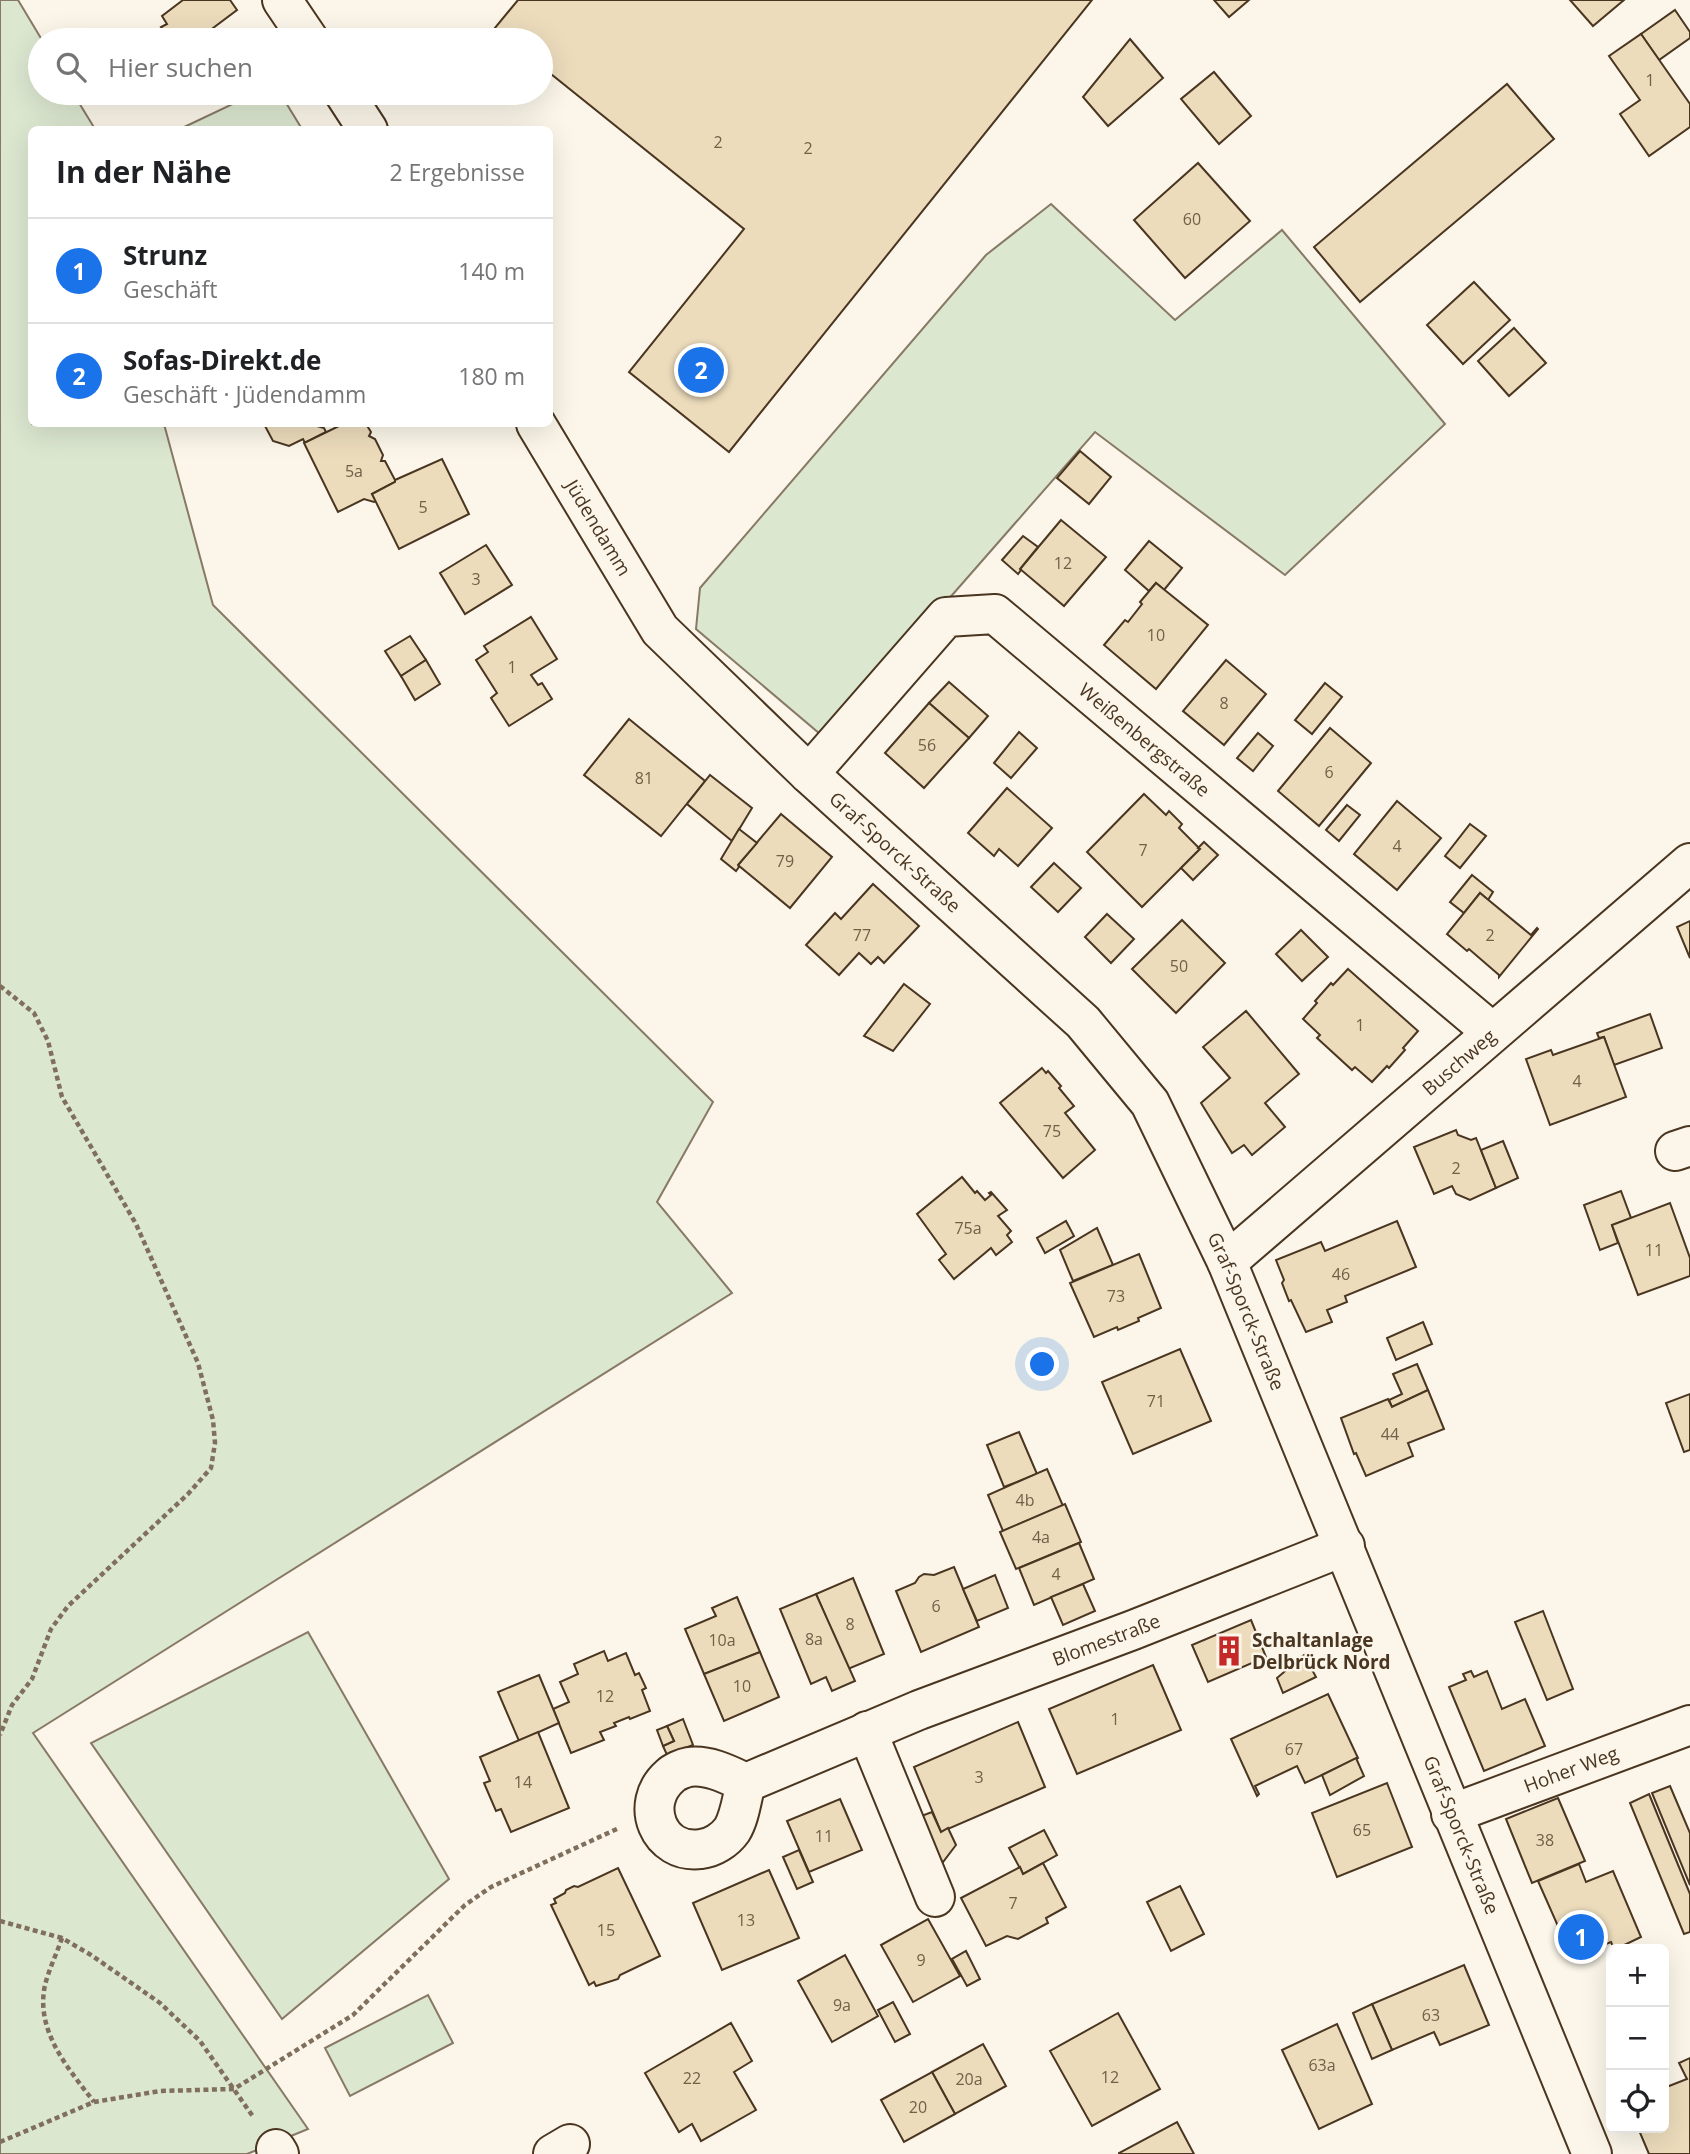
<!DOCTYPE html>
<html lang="de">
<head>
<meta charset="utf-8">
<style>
	body { margin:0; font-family:"Open Sans",sans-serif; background:#f2f2f2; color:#202124 }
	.controls { position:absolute; right:21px; bottom:21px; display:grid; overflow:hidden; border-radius:10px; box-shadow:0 7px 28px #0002 }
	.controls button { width:63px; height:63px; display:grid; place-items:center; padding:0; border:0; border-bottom:2px solid #e0e0e0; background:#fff; color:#202124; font:35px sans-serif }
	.you { position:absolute; left:1043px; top:1365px; width:24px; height:24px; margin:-18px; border:5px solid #fff; border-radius:50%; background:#1a73e8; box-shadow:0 0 0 10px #1a73e833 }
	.badge { display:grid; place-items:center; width:46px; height:46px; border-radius:50%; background:#1a73e8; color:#fff; font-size:23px; font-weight:700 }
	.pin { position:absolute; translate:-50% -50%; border:4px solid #fff; box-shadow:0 2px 7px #0006 }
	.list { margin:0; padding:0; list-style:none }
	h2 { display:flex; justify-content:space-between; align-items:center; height:91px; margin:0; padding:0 28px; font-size:30px }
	h2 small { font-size:23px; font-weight:400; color:#757577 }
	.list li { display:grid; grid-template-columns:46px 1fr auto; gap:21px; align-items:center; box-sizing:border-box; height:105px; padding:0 28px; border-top:2px solid #e0e0e0 }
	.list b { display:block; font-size:26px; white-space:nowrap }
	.list p { margin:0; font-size:23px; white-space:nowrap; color:#757577 }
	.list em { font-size:23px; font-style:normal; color:#757577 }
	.icon { flex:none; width:38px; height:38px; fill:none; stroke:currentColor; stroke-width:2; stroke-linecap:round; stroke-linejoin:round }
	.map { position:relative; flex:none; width:1690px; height:2154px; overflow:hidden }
	.search { position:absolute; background:#fff; box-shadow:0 7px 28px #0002; left:28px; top:28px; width:525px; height:77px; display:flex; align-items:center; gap:18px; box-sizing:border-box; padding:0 24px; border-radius:38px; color:#757577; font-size:26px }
	.panel { position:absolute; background:#fff; box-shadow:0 7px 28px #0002; left:28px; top:126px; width:525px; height:301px; border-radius:10px }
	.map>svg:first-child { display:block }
	.green { fill:#dce7d0; stroke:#887966; stroke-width:2 }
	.building { fill:#ecdcbc; stroke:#4a3520; stroke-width:2 }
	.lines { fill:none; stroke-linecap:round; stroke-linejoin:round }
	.minor-casing { stroke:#4a3520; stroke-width:42 }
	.path { stroke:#7f6f5c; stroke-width:4.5; stroke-dasharray:5 3.5; stroke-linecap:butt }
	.minor { stroke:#fbf6e9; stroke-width:38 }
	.labels { text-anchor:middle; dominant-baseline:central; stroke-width:5; stroke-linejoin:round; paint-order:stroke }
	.number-label { font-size:16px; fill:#725f47 }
	.street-label { font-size:19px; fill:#4a3520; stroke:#fbf6e9 }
	.poi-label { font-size:19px; font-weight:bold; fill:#4a3520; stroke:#fbf6e9; text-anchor:start }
</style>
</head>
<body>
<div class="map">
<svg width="1690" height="2154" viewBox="0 0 1690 2154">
	<rect width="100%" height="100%" fill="#fbf6e9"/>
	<g class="green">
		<path d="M0,0H18L42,40H40V93H73L95,129L32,130V424H164L213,605L713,1102L657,1202L732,1293L33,1733L308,2129L247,2154H0Z"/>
		<path d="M256,93H280L302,129H180Z"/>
		<path d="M1051,204L1175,320L1282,230L1445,424L1285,575L1095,432L826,739L696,629L700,588L986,255Z"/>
		<path d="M308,1632L449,1879L282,2019L91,1743Z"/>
		<path d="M428,1995L453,2043L350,2096L325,2048Z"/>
	</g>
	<g class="building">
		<path d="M183,0H230L237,10L197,40H171L161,27L167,24L162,16Z"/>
		<path d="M518,0H1092L729,452L629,372L744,229L541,66V40H508L494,29Z"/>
		<path d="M1214,0H1249L1229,17Z"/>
		<path d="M1570,0H1624L1593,26Z"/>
		<path d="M1675,10L1690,32V38L1659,60L1641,34Z"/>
		<path d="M1641,34L1690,104V127L1649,156L1620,114L1640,100L1609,56Z"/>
		<path d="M1130,39L1163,78L1108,126L1083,97Z"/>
		<path d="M1214,72L1251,116L1219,144L1181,99Z"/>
		<path d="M1507,84L1554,139L1360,302L1314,247Z"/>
		<path d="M1198,163L1250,221L1185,278L1134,220Z"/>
		<path d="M1474,282L1510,320L1463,364L1427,325Z"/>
		<path d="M1514,328L1546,363L1509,396L1478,361Z"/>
		<path d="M266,424H310L324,428L326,432L305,443L303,439L289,446L273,441L265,426Z"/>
		<path d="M343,424H366L371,432L369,436L375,439L383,455L381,461H385L395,480V482L372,494L376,501L374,502L364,499L338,512L304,443Z"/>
		<path d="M1080,451L1111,477L1089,504L1057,478Z"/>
		<path d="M442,459L469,514L399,549L372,494L395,482V480Z"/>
		<path d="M1061,520L1106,557L1064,606L1020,569Z"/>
		<path d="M1023,536L1038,547L1020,569L1021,570L1018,574L1002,560Z"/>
		<path d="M1149,541L1182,568L1164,590L1156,583L1149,591L1125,570Z"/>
		<path d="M486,545L512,585L465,614L440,573Z"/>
		<path d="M1156,583L1208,625L1156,689L1104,645L1125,620L1128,622L1142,604L1140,602Z"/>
		<path d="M531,617L557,659L531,675L538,685L542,683L552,699L509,726L491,698L497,693L476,660L488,652L484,646Z"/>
		<path d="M410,636L426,660L401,676L385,651Z"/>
		<path d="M426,660L440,684L415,700L401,676Z"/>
		<path d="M1226,660L1266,694L1224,745L1183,711Z"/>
		<path d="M949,682L988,716L969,738L929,703Z"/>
		<path d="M1325,683L1342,697L1312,734L1295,720Z"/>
		<path d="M929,703L969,738L924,788L885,753Z"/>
		<path d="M629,719L705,781L661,836L584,775Z"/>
		<path d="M1330,728L1371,763L1319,826L1278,791Z"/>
		<path d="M1019,732L1037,748L1011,778L994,763Z"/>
		<path d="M1258,733L1273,746L1253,771L1237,758Z"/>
		<path d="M710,775L752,808L732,841L687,804Z"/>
		<path d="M1007,788L1052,828L1018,866L999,849L994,856L968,833Z"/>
		<path d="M1144,794L1166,815L1169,811L1182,824L1179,828L1200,849L1142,907L1087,852Z"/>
		<path d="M1397,801L1441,838L1397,890L1354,854Z"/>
		<path d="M1347,805L1360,815L1339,841L1326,830Z"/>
		<path d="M781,814L832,857L790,908L738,865Z"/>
		<path d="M1470,824L1486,836L1460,868L1445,856Z"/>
		<path d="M739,829L757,843L738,865L739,867L736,871L721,859Z"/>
		<path d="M1204,842L1218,855L1193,880L1181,868L1200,849L1198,848Z"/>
		<path d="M1054,863L1081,888L1058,912L1031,887Z"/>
		<path d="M1472,875L1493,892L1488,900L1480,893L1464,913L1450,902Z"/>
		<path d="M873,884L919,926L884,963L878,957L871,964L859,953L839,975L806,945L835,913L841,919Z"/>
		<path d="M1480,893L1531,935L1537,928L1538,929L1499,977V975L1469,949L1467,951L1447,934Z"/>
		<path d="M1107,914L1134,939L1111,963L1085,937Z"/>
		<path d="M1182,920L1225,963L1176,1013L1132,969Z"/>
		<path d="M1690,921V958L1677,927Z"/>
		<path d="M1301,930L1328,957L1302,981L1276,954Z"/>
		<path d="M1348,969L1418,1031L1403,1048L1405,1050L1389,1068L1387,1066L1372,1082L1355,1067L1352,1070L1317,1038L1320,1035L1303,1019L1317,1003L1315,1001L1331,983L1333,985Z"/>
		<path d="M904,984L930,1004L893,1051L864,1036Z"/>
		<path d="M1246,1011L1299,1074L1265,1103L1285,1127L1252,1155L1244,1145L1232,1153L1201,1103L1230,1078L1203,1047Z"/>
		<path d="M1650,1014L1662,1048L1614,1065L1604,1037L1599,1038L1597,1033Z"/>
		<path d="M1604,1037L1626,1097L1550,1125L1526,1059L1551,1050L1553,1055Z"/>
		<path d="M1042,1068L1046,1073L1048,1071L1061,1086L1059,1088L1074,1106L1065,1113L1095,1150L1063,1178L1000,1103Z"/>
		<path d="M1456,1130L1458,1135L1471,1140L1476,1138L1496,1188L1470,1200L1456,1194L1452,1186L1434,1194L1414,1147Z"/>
		<path d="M1503,1141L1518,1178L1496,1188L1481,1150Z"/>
		<path d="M962,1177L975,1193L977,1191L985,1200L991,1195L989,1193L991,1192L1007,1210L998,1216L1011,1231L1007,1235L1012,1242L996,1255L991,1248L954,1279L939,1260L946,1254L917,1214Z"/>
		<path d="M1621,1191L1631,1218L1612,1225L1618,1243L1600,1250L1584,1205Z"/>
		<path d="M1670,1203L1690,1258V1276L1638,1295L1612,1225Z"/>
		<path d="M1066,1221L1074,1236L1045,1253L1037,1238Z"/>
		<path d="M1397,1221L1416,1267L1345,1296L1347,1302L1327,1310L1332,1322L1306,1332L1291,1300L1289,1301L1282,1283L1284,1280L1276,1260L1321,1242L1325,1251Z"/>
		<path d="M1097,1228L1113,1265L1073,1281L1060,1250Z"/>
		<path d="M1139,1254L1161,1308L1138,1318L1139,1321L1118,1330L1117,1327L1094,1337L1070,1283Z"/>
		<path d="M1423,1322L1432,1344L1396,1360L1387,1338Z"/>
		<path d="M1180,1349L1211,1421L1133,1454L1102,1382Z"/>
		<path d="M1417,1364L1428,1390L1392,1407L1389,1400L1402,1394L1393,1374Z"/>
		<path d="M1428,1390L1444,1429L1408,1443L1413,1456L1366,1476L1356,1453L1354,1454L1341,1418L1388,1399L1392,1407Z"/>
		<path d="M1690,1394V1450L1684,1452L1666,1403Z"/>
		<path d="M1019,1432L1037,1474L1004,1487L987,1445Z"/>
		<path d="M1047,1469L1063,1506L1003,1531L988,1495Z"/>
		<path d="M1065,1504L1081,1542L1016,1569L1000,1532Z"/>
		<path d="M1079,1543L1094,1579L1034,1605L1019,1568Z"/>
		<path d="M954,1567L979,1627L921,1652L896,1591L915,1583L919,1577L924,1574L934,1575Z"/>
		<path d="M995,1575L1008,1608L977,1621L963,1589Z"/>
		<path d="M853,1578L884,1654L848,1669L816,1594Z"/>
		<path d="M1083,1584L1095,1611L1063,1625L1051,1597Z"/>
		<path d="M816,1594L855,1681L832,1691L826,1677L811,1684L780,1609Z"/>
		<path d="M737,1597L760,1652L704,1674L685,1629L716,1616L712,1608Z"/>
		<path d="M1543,1611L1573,1689L1547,1700L1515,1622Z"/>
		<path d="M1251,1620L1266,1657L1208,1682L1192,1645Z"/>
		<path d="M604,1651L608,1661L626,1653L635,1675L639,1673L646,1688L642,1690L650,1711L630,1719L629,1717L614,1723L616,1726L600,1732L604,1740L571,1753L553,1709L569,1702L560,1682L578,1674L574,1664Z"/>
		<path d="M760,1652L779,1697L724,1721L704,1674Z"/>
		<path d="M1304,1655L1316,1677L1283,1693L1277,1678Z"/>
		<path d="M1153,1665L1181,1730L1077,1774L1049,1709Z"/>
		<path d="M1471,1671L1474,1677L1487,1671L1502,1709L1525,1699L1545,1746L1484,1771L1449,1687L1466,1680L1463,1674Z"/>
		<path d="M539,1675L559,1723L519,1741L498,1692Z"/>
		<path d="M1328,1694L1358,1758L1305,1783L1297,1766L1255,1786L1259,1794L1257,1796L1231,1739Z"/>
		<path d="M683,1719L693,1745L667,1755L663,1746L674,1741L667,1726Z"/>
		<path d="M1018,1722L1045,1787L941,1832L914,1767Z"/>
		<path d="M667,1726L674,1741L663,1746L657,1730Z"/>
		<path d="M538,1732L569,1808L511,1832L501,1809L496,1811L484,1783L490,1781L480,1757Z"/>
		<path d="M1356,1758L1364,1776L1330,1795L1322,1775Z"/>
		<path d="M1387,1783L1412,1847L1337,1877L1312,1813Z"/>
		<path d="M1670,1786L1690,1833V1885L1652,1793Z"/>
		<path d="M1649,1794L1690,1894V1932L1684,1934L1630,1803Z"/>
		<path d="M1558,1798L1585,1861L1532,1883L1506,1819Z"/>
		<path d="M840,1799L862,1850L809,1872L787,1821Z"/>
		<path d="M932,1812L941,1832L948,1828L956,1845L943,1862L930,1852L916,1818Z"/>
		<path d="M1044,1830L1057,1855L1023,1874L1009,1848Z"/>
		<path d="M799,1850L813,1882L797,1889L783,1857Z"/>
		<path d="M1043,1863L1066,1907L1046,1918L1048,1923L1018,1939L1007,1936L986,1946L961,1898L1020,1867L1023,1874Z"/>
		<path d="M1579,1864L1586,1882L1613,1871L1641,1937L1616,1949H1614L1611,1942L1585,1952L1574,1927L1561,1933L1538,1881Z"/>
		<path d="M618,1868L660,1956L620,1975L618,1979L596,1986L594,1982L589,1985L551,1905L556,1903L554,1899L565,1893L566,1890L574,1886L578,1887Z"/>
		<path d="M769,1870L799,1938L722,1970L693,1903Z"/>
		<path d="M1180,1886L1204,1934L1171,1951L1147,1902Z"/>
		<path d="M928,1919L960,1976L913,2002L881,1945Z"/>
		<path d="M966,1951L980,1979L967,1986L952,1959Z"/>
		<path d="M845,1955L878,2016L832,2042L798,1981Z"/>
		<path d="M1464,1965L1489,2025L1440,2045L1434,2032L1392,2050L1372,2004Z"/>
		<path d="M893,2002L910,2034L895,2042L878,2010Z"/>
		<path d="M1372,2004L1392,2050L1372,2059L1353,2013Z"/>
		<path d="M1118,2013L1160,2089L1092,2126L1050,2051Z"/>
		<path d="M731,2023L752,2061L734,2072L756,2110L701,2141L692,2124L679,2132L645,2073Z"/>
		<path d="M1337,2024L1372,2104L1319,2129L1282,2050Z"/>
		<path d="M983,2044L1006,2086L955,2114L932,2072Z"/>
		<path d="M1690,2058V2154H1649L1638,2128H1664V2088L1687,2079L1679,2063Z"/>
		<path d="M932,2072L955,2114L904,2142L881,2100Z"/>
		<path d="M1177,2122L1194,2154H1119V2153Z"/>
	</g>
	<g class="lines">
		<g class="minor-casing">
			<g id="minor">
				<path d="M282,0L309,40"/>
				<path d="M344,93L368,130"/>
				<path id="s1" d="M536,424L660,630L809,774L1083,1022L1150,1103L1227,1262L1592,2154"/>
				<path id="s2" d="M809,774L946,617L995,614L1492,1032"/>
				<path d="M1675,1151L1690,1146"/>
				<path id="s3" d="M1227,1262L1690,863"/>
				<path d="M867,1731L935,1897"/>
				<path id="s4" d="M746,1783C742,1797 740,1817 732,1830C725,1840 712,1848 701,1849C659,1855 638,1804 670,1776C674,1772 683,1768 689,1767C708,1764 729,1775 746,1783L919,1710L1133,1630L1345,1546"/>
				<path id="s5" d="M1451,1814L1690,1725"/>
				<path d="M276,2149L279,2154"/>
				<path d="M553,2154L570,2144"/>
			</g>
		</g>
		<g class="path">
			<path d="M0,986L34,1013L48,1041L62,1097L136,1224L198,1363L213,1420L215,1443L211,1468L188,1494L68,1606L51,1629L32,1679L12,1705L0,1735"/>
			<path d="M0,1921L62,1938L91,1955L160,2003L200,2041L254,2118"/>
			<path d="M62,1938C57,1953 49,1969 45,1985C35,2031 68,2068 94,2102"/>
			<path d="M0,2142L94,2102L160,2091L234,2089L353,2015L465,1905L491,1887L619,1828"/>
		</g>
		<use href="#minor" class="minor"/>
	</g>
	<defs>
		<g id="building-bare" transform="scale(2.415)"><path d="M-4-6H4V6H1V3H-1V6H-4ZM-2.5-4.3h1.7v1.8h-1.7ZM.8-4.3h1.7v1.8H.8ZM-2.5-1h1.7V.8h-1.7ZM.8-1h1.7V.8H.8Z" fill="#c62828" stroke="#fbf6e9" stroke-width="2.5" paint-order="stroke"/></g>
	</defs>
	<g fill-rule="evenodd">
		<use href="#building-bare" x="1229" y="1651"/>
	</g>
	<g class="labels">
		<g class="number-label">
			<text x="1650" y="80">1</text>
			<text x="718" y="142">2</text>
			<text x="808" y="148">2</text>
			<text x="1192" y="219">60</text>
			<text x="354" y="471">5a</text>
			<text x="423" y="507">5</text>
			<text x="1063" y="563">12</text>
			<text x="476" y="579">3</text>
			<text x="1156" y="635">10</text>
			<text x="512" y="667">1</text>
			<text x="1224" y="703">8</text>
			<text x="927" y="745">56</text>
			<text x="1329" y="772">6</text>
			<text x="644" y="778">81</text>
			<text x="1397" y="846">4</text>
			<text x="1143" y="850">7</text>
			<text x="785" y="861">79</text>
			<text x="862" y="935">77</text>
			<text x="1490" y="935">2</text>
			<text x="1179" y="966">50</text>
			<text x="1360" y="1025">1</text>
			<text x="1577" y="1081">4</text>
			<text x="1052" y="1131">75</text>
			<text x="1456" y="1168">2</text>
			<text x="968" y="1228">75a</text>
			<text x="1654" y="1250">11</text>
			<text x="1341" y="1274">46</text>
			<text x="1116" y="1296">73</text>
			<text x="1156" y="1401">71</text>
			<text x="1390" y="1434">44</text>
			<text x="1025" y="1500">4b</text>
			<text x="1041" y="1537">4a</text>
			<text x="1056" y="1574">4</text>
			<text x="936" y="1606">6</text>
			<text x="850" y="1624">8</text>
			<text x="814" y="1639">8a</text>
			<text x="722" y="1640">10a</text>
			<text x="742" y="1686">10</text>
			<text x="605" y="1696">12</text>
			<text x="1115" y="1719">1</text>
			<text x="1294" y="1749">67</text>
			<text x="979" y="1777">3</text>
			<text x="523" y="1782">14</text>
			<text x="1362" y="1830">65</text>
			<text x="824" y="1836">11</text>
			<text x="1545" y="1840">38</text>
			<text x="1013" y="1903">7</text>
			<text x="746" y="1920">13</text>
			<text x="606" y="1930">15</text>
			<text x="921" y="1960">9</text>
			<text x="842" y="2005">9a</text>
			<text x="1431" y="2015">63</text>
			<text x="1322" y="2065">63a</text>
			<text x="1110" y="2077">12</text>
			<text x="692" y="2078">22</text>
			<text x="969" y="2079">20a</text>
			<text x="918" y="2107">20</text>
		</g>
		<g class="street-label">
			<text stroke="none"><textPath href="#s1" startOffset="121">Jüdendamm</textPath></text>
			<text stroke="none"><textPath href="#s2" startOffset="453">Weißenbergstraße</textPath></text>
			<text stroke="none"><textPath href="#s1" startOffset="564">Graf-Sporck-Straße</textPath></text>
			<text stroke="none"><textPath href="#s3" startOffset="306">Buschweg</textPath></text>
			<text stroke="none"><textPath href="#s1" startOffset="1152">Graf-Sporck-Straße</textPath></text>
			<text stroke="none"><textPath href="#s4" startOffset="663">Blomestraße</textPath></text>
			<text stroke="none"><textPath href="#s5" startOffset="128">Hoher Weg</textPath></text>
			<text stroke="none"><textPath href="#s1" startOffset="1718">Graf-Sporck-Straße</textPath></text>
		</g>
		<g class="poi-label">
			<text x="1252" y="1640">Schaltanlage<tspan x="1252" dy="22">Delbrück Nord</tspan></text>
		</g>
	</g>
</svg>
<div class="controls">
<button>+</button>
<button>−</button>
<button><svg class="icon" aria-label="locate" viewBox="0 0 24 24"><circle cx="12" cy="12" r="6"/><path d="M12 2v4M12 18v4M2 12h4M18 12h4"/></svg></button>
</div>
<div class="you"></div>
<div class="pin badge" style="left:1581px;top:1937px">1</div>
<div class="pin badge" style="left:701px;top:370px">2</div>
<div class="search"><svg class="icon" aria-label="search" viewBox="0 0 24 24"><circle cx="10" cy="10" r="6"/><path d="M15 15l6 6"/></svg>Hier suchen</div>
<section class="panel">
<h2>In der Nähe<small>2 Ergebnisse</small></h2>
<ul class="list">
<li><span class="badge">1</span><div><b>Strunz</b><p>Geschäft</p></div><em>140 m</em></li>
<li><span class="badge">2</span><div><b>Sofas-Direkt.de</b><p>Geschäft · Jüdendamm</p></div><em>180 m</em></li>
</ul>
</section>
</div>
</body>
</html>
